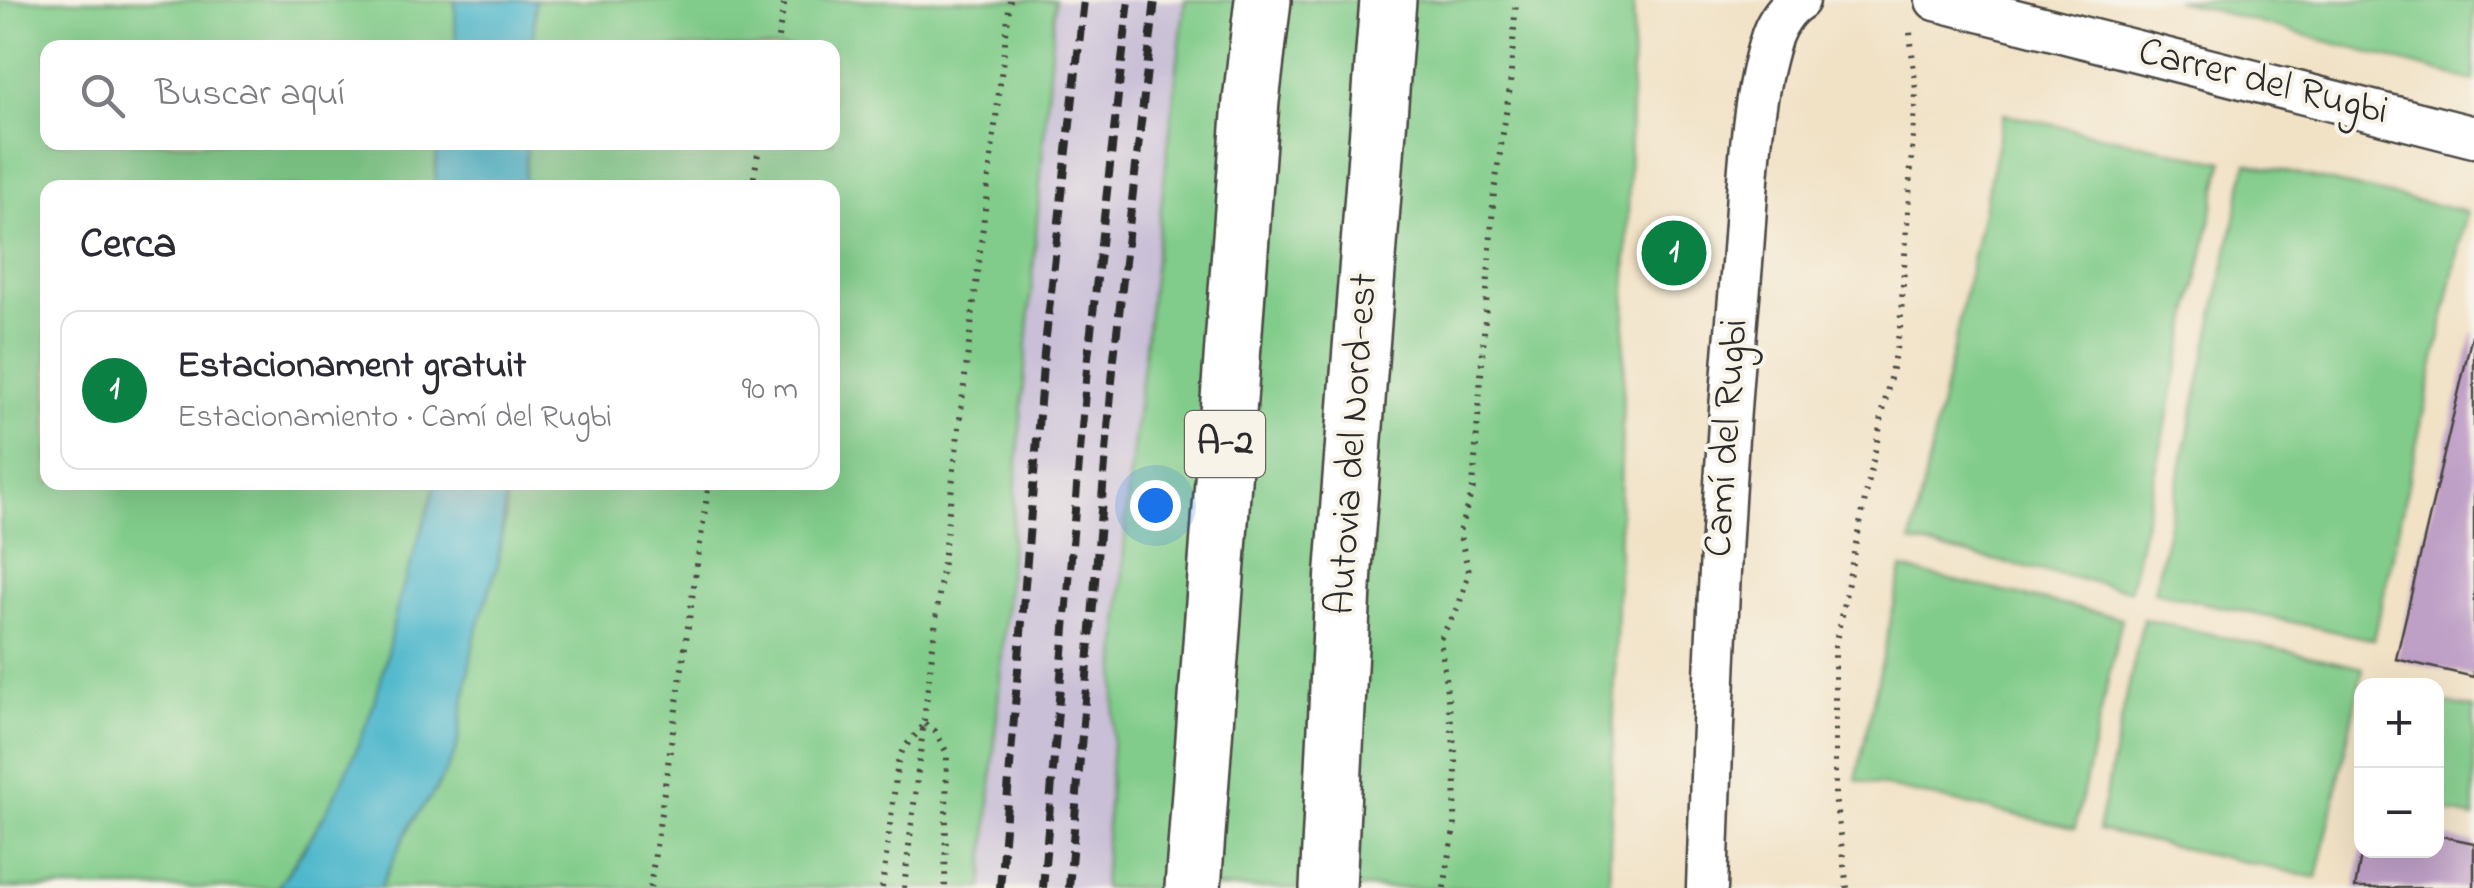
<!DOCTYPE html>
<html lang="es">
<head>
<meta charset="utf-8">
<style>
	body { margin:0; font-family:"Indie Flower",sans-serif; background:#f7f7f7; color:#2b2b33 }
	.controls { position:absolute; right:30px; bottom:30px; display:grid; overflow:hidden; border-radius:20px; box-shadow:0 10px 40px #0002 }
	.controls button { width:90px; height:90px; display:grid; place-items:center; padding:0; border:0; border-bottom:2px solid #e1e1e2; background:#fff; color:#2b2b33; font:50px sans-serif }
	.you { position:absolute; left:1155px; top:505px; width:35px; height:35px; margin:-25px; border:8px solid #fff; border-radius:50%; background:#1a73e8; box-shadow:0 0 0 15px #1a73e833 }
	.badge { display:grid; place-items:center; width:65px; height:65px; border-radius:50%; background:#0b8043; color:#fff; font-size:32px; font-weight:700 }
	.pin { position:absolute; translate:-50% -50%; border:5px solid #fff; box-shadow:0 2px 10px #0006 }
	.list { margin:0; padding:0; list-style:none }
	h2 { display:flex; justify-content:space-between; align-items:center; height:130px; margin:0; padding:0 40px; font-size:42px }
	h2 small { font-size:32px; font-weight:400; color:#7c7c81 }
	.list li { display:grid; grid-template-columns:65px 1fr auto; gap:30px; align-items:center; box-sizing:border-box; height:160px; margin:0 20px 20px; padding:0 20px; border:2px solid #e1e1e2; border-radius:20px }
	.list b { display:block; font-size:38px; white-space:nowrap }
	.list p { margin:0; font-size:32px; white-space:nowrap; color:#7c7c81 }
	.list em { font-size:32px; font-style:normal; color:#7c7c81 }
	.icon { flex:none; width:55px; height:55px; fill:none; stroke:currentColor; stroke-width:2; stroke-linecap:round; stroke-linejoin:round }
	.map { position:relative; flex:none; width:2474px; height:888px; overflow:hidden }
	.search { position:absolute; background:#fff; box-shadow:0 10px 40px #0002; left:40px; top:40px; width:800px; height:110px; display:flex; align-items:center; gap:25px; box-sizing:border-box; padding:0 35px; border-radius:20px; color:#7c7c81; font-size:38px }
	.panel { position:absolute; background:#fff; box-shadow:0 10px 40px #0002; left:40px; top:180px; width:800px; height:310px; border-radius:20px }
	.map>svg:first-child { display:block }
	.industrial { fill:#c9bfd7 }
	.green { fill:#81cc8a; stroke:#567c5a; stroke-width:2.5 }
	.water { fill:#4fb8cc; stroke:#3d727c; stroke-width:2.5 }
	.building { fill:#be9fc6 }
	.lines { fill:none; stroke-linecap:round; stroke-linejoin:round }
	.minor-casing { stroke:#494642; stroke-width:45 }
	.highway-casing { stroke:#494642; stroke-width:60 }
	.path { stroke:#494642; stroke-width:6; stroke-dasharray:2.5 8; stroke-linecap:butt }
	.minor { stroke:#fff; stroke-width:40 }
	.highway { stroke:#fff; stroke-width:55 }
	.rail { stroke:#2b2b2b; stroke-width:8; stroke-dasharray:15 8; stroke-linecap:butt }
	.labels { text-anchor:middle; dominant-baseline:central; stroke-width:8; stroke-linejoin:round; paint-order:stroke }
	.shield { fill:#f7f3e8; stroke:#686764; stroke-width:2.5 }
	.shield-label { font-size:38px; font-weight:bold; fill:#2b2b2b }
	.street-label { font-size:40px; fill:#2b2b2b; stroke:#f7f3e8 }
</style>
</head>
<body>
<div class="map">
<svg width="2474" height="888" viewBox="0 0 2474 888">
	<rect width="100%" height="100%" fill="#f7f3e8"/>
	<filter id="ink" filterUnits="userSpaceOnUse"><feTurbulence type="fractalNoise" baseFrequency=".01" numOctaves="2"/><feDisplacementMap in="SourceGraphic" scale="20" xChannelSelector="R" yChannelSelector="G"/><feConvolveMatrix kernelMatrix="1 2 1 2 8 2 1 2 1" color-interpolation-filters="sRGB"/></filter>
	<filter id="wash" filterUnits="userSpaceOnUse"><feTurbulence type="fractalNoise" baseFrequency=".0048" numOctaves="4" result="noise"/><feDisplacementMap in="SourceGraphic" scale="40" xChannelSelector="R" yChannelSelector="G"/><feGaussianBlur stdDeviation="2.25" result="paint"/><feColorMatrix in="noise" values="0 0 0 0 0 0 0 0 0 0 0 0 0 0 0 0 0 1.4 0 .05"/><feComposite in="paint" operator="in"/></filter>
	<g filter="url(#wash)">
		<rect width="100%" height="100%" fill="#f1e2c6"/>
		<path class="industrial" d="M1055,0H1185L1127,502L1103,888H983Z"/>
		<g class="green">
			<path d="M0,0H455L456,47L48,48V142L437,143L435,187L48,188V482L436,483L416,555L399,600L381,681L356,758L340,791L277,888H0Z"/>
			<path d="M535,0H1055L983,888H380L411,823L435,791L456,751L474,639L505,522L507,483L832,482V188L524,187L527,143L832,142V48L533,47Z"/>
			<path d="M1185,0H1634L1609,888H1103L1127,502Z"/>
			<path d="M2175,0H2474V81L2455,76Z"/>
			<path d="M2004,114L2223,162L2130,590L1911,542Z"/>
			<path d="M2247,163L2467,212L2374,640L2154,592Z"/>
			<path d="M1902,569L2122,618L2075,828L1856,780Z"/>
			<path d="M2143,619L2363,668L2317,878L2098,830Z"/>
			<path d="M2437,701L2474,709V818L2437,810Z"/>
		</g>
		<g class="water">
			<path d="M455,0H535L533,47H456Z"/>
			<path d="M437,142L527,143L524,187H435Z"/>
			<path d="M436,483H507L498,564L474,639L456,751L435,791L411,823L380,888H277C324,824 358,759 380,683C388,656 391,627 399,600C411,561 425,523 436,483Z"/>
		</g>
		<g id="blocks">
			<g class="building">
				<path d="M2473,331L2474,332V677L2396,659Z"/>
				<path d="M2436,835L2474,843V888H2355L2362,850H2436Z"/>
			</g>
		</g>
	</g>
	<g filter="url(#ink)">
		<use href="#blocks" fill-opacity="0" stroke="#494642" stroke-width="2.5"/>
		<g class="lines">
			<g class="minor-casing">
				<g id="minor">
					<path d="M1936,0L2474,137"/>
					<path d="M1707,888C1714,683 1722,479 1741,275C1748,199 1748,108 1772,35C1777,22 1787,7 1799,0"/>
				</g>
			</g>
			<g class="highway-casing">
				<g id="highway">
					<path d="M1193,888L1251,101L1263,0"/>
					<path d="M1328,888L1344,568L1388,0"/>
				</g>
			</g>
			<g class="path">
				<path d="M776,48L785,0"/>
				<path d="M752,188L760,142"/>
				<path d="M925,724L935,731L947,753L945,888"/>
				<path d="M650,888L709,482"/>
				<path d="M882,888L898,762L903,749L925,724"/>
				<path d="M904,888L1010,0"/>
				<path d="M1444,888L1455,824L1456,760L1440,639L1458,608L1469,572L1459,532L1473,488L1494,192L1510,87L1516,0"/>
				<path d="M1847,888L1835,797V646L1900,329L1916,92L1910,32"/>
			</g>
			<use href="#minor" class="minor"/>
			<use href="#highway" class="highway"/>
			<g class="rail">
				<path d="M1000,888L1044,354L1084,0"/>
				<path d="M1043,888L1088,357L1129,0"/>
				<path d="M1069,888L1114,358L1155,0"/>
			</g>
		</g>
	</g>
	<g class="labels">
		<rect class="shield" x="1185" y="411" width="80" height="66" rx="8"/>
		<g class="shield-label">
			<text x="1225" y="444">A-2</text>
		</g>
		<g class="street-label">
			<text transform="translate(2263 83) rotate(14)">Carrer del Rugbi</text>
			<text transform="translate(1728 438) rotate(-86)">Camí del Rugbi</text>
			<text transform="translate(1354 444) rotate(-86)">Autovia del Nord-est</text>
		</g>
	</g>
</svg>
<div class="controls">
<button>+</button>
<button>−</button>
</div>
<div class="you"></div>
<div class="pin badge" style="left:1674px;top:253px">1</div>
<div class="search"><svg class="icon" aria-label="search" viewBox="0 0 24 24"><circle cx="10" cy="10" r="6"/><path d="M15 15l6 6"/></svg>Buscar aquí</div>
<section class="panel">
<h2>Cerca<small></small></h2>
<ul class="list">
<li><span class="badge">1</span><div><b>Estacionament gratuit</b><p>Estacionamiento · Camí del Rugbi</p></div><em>90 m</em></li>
</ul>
</section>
</div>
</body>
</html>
